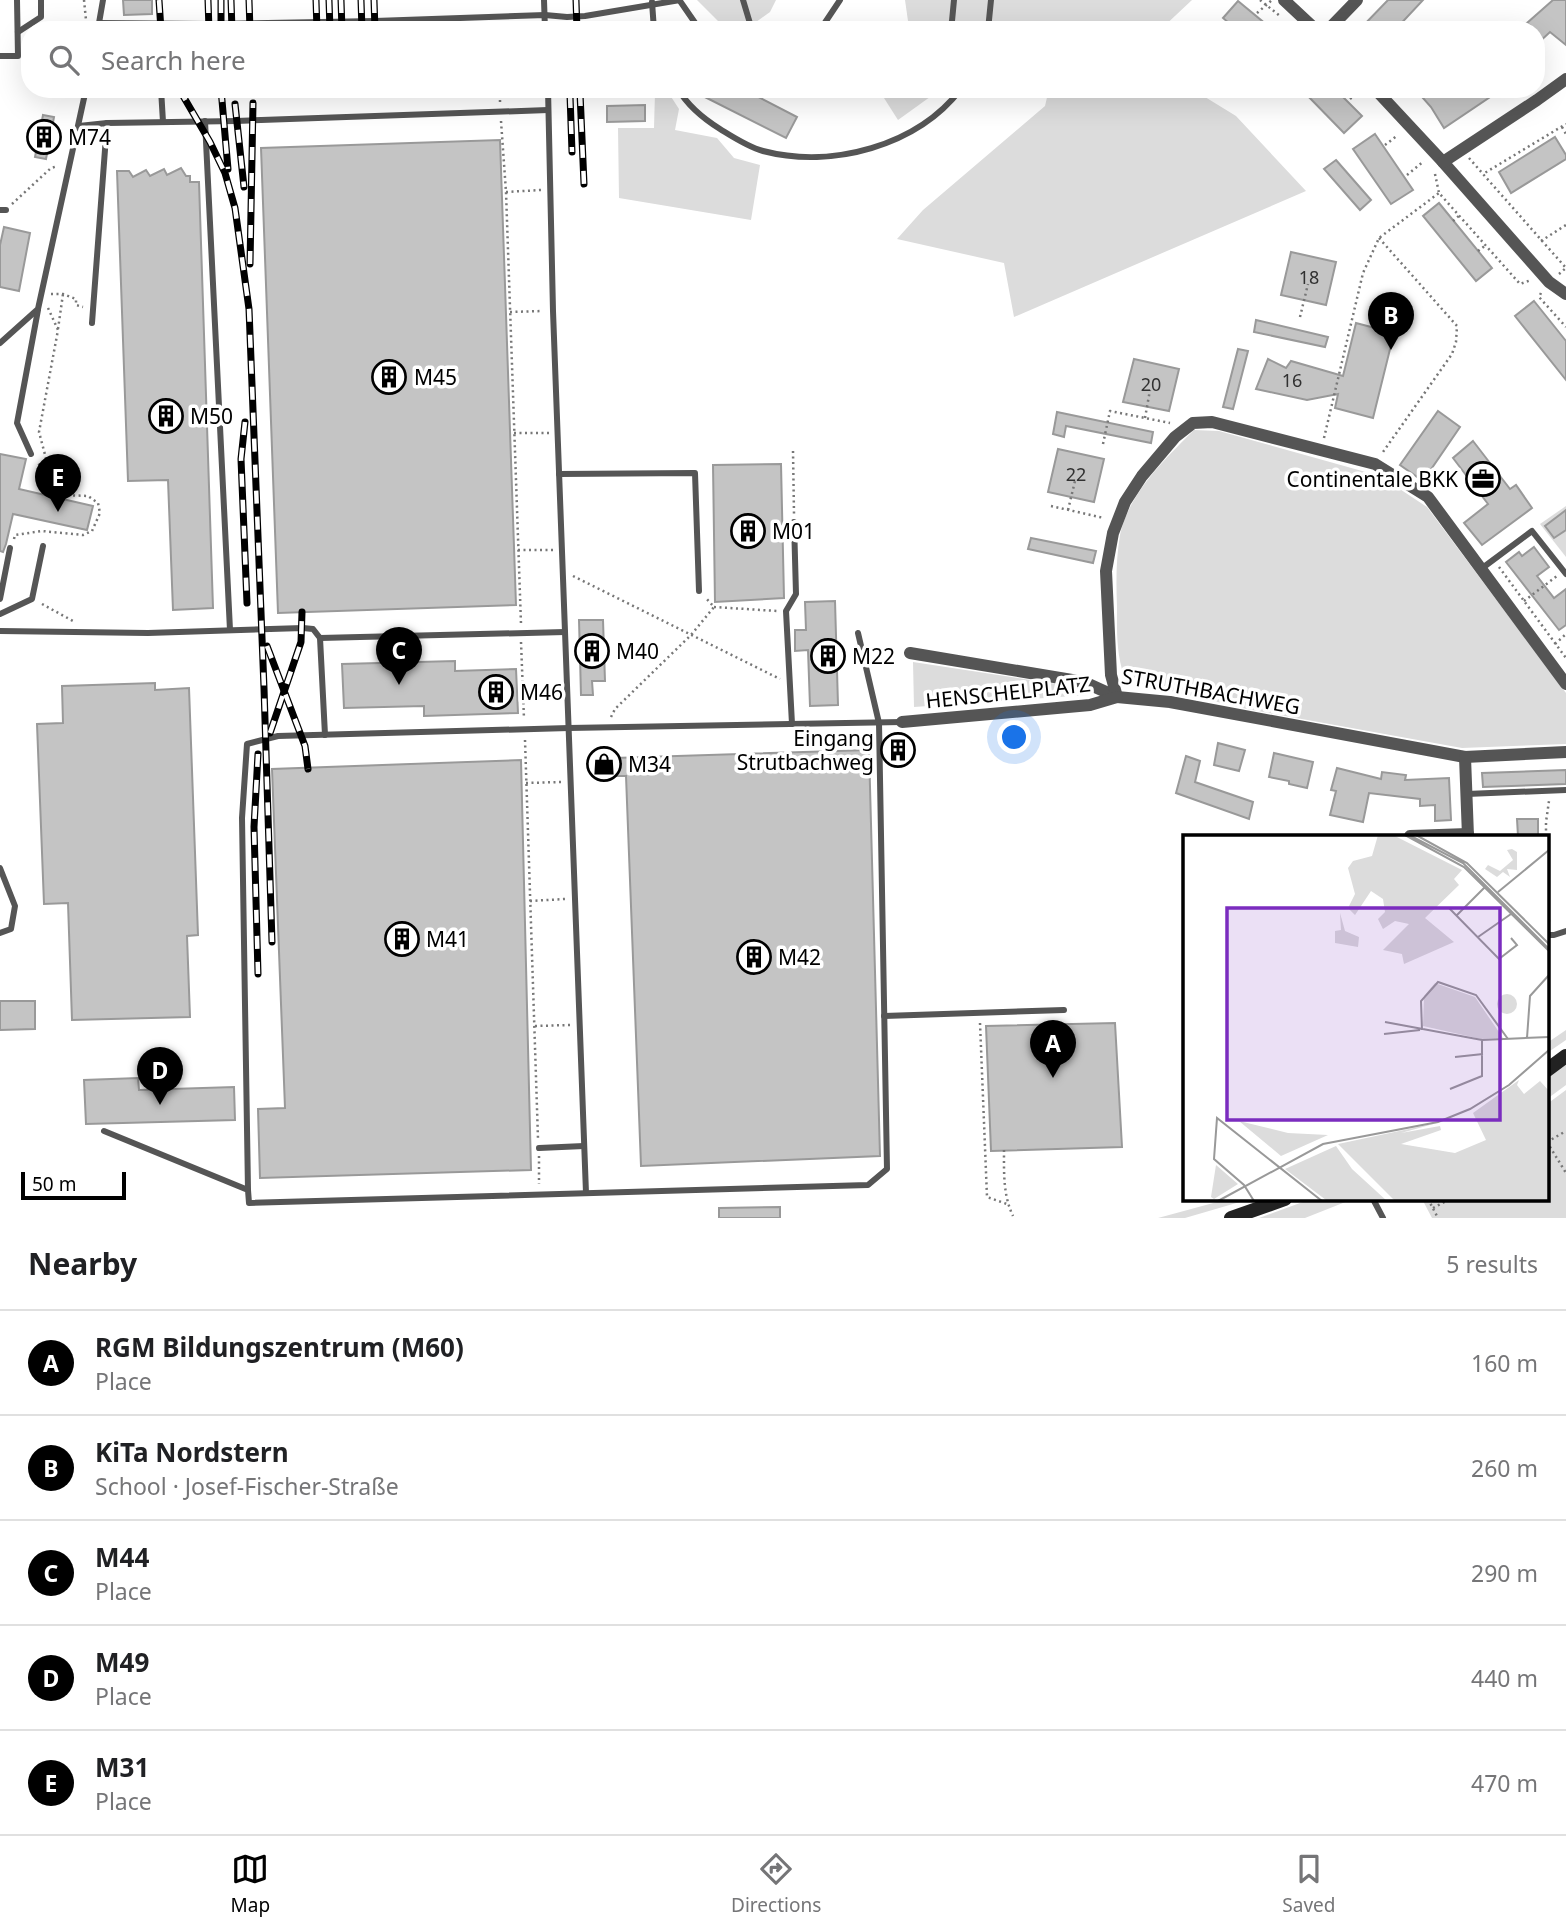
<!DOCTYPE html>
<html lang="en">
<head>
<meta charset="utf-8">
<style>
	body { margin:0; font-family:"Noto Sans",sans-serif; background:#f2f2f2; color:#202124 }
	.scale { position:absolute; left:21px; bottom:18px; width:105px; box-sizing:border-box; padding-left:7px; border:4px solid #000; border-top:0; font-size:19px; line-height:24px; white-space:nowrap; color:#000; -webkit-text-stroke:5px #fff; paint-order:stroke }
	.you { position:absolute; left:1015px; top:738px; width:24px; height:24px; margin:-18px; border:5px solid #fff; border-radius:50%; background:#1a73e8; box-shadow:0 0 0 10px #1a73e833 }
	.badge { display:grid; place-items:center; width:46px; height:46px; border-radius:50%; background:#000; color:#fff; font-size:23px; font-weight:700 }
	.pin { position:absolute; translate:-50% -58px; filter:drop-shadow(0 2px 4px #0008) }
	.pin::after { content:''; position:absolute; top:37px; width:24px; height:21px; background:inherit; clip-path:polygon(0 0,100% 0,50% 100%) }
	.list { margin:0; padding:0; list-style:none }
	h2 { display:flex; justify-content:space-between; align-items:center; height:91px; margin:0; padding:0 28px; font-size:30px }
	h2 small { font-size:23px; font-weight:400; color:#757577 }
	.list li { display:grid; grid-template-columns:46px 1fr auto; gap:21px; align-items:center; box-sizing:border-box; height:105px; padding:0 28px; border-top:2px solid #e0e0e0 }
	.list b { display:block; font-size:26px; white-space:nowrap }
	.list p { margin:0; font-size:23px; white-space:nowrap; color:#757577 }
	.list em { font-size:23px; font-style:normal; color:#757577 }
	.icon { flex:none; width:38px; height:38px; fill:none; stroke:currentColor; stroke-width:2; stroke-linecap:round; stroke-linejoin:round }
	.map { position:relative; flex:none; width:1566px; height:1218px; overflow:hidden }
	.search { position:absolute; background:#fff; box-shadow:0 7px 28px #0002; left:21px; right:21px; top:21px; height:77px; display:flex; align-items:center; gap:18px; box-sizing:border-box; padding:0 24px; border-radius:28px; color:#757577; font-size:26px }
	.sheet { height:616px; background:#fff }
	nav { display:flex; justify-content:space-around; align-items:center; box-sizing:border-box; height:98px; border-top:2px solid #e0e0e0; background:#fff; font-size:19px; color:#757577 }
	nav a { display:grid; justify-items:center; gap:4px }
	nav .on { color:#000 }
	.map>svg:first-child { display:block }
	.green { fill:#dcdcdc }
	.building { fill:#c4c4c4; stroke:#999; stroke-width:2 }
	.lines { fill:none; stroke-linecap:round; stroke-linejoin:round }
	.path { stroke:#777; stroke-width:2.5; stroke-dasharray:2 3.5; stroke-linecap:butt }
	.service { stroke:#555; stroke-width:6 }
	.minor { stroke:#555; stroke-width:12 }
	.secondary { stroke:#222; stroke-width:14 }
	.rail-casing { stroke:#000; stroke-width:7 }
	.rail { stroke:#fff; stroke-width:4.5; stroke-dasharray:13; stroke-linecap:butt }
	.labels { text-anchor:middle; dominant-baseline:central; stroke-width:7; stroke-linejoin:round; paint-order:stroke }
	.number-label { font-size:18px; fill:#313131 }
	.poi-label { font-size:21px; fill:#000; stroke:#fff; text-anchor:start }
	.street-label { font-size:21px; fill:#000; stroke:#fff }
	.inset-road { fill:none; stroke:#999; stroke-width:2 }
	.view { fill:#7b2cbf; fill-opacity:0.15; stroke:#7b2cbf; stroke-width:3.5 }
	.inset-edge { fill:none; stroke:#000; stroke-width:3.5 }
</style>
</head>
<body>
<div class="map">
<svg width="1566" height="1218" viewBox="0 0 1566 1218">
	<rect width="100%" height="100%" fill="#fff"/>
	<g class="green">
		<path d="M697,0H776L770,12L745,30H727Z"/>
		<path d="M905,0H1192L1160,30H900L908,21Z"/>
		<path d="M651,89H666L679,109L675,130L717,138L734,158L760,165L751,220L619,198L618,128H654L655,93Z"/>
		<path d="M881,89H941L898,120L884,98Z"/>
		<path d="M1049,89H1192L1236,116L1306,191L1014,317L1004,263L897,239L923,210L1045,106Z"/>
		<path d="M1194,430L1219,431L1380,476L1427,507L1566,693V744L1462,748L1247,709L1142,684L1124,676C1116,652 1117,630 1117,606C1116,582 1116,559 1120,535C1129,493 1165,459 1194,430Z"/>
		<path d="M1566,506V557L1540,524Z"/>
		<path d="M913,662L1083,688L1088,690V695L914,707Z"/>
		<path d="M1566,1030V1040L1547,1053V1043Z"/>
		<path d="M1566,1065V1085L1547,1099V1078Z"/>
		<path d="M1566,1090V1218H1432L1422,1199H1547V1104Z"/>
		<path d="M1228,1199H1250L1185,1218H1158Z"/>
		<path d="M1311,1199H1353L1305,1218H1259Z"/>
	</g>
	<g class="building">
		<path d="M123,0H152V14L124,15Z"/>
		<path d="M1388,0H1423L1395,30H1359Z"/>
		<path d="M1553,0H1566V45L1550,32L1536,45V30L1527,23Z"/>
		<path d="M1238,1L1273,30H1237L1223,18Z"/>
		<path d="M689,89H743L797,117L786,138Z"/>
		<path d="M1301,89H1335L1362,116L1344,133Z"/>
		<path d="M1415,89H1502L1444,128L1431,107Z"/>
		<path d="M645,105V121L607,122V106Z"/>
		<path d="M43,115L54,117L46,159L35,157Z"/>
		<path d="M1375,134L1413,190L1391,204L1353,149Z"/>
		<path d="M1555,137L1566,155V159L1511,193L1499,172Z"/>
		<path d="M500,140L516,605L278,613L261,148Z"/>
		<path d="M1336,160L1371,200L1360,210L1324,169Z"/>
		<path d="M181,168L186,176H190V182H199L213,608L173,610L168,480L128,481L117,171H129L133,177L146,170L150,176L164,169L167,175Z"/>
		<path d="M1439,203L1492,268L1476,281L1423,216Z"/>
		<path d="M4,227L30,233L19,291L0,287V245Z"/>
		<path d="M1291,252L1336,262L1326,305L1281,295Z"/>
		<path d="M1534,301L1566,341V380L1515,316Z"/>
		<path d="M1256,320L1328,337L1325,347L1254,332Z"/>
		<path d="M1356,323L1394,333L1373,418L1335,408L1338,394L1307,400L1256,389L1268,359L1286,368L1291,361L1343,376Z"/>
		<path d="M1238,349L1248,351L1233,409L1223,407Z"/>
		<path d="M1134,359L1179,369L1169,411L1123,402Z"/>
		<path d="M1438,411L1460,427L1423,481L1400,465Z"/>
		<path d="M1057,412L1153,432L1151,443L1066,426L1064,437L1053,434Z"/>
		<path d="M1473,441L1510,489L1516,485L1532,508L1482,545L1464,523L1488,504L1453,458Z"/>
		<path d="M1058,449L1104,459L1094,502L1048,492Z"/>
		<path d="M0,454L26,459L19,489L93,506L87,530L13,514L6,544L3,552L0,551Z"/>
		<path d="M781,464L784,598L715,602L713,465Z"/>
		<path d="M1566,510V530L1554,538L1545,526Z"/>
		<path d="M1031,538L1096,551L1093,563L1028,549Z"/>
		<path d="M1534,547L1549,567L1537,576L1554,598L1566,589V625L1559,630L1506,562L1519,552L1522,556Z"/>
		<path d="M835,601L838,705L810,706L808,650L795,651V630H806L805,602Z"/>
		<path d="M579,620H603L605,681H592L593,695H581Z"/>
		<path d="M455,661V671L516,669L518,713L424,716V706L344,708L342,664Z"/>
		<path d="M155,683V690L189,688L198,935L187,936L190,1017L72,1020L68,903L44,904L37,724L63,723L62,686Z"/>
		<path d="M890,743H906V764H895V757H890Z"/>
		<path d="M1218,743L1245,750L1239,771L1214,765Z"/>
		<path d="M869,750L880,1156L641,1166L626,776H594V752L613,751L614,758Z"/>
		<path d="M1274,753L1313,762L1307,788L1289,784V781L1269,777Z"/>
		<path d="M1186,756L1200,761L1195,782L1253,802L1249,819L1176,793Z"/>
		<path d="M521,760L531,1170L260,1178L258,1109L285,1108L272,769Z"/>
		<path d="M1337,768L1381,779L1382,772L1406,775L1405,780L1449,778L1451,820L1435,821V805L1420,806V799L1369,793L1363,822L1330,815L1336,791L1331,790Z"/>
		<path d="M1566,770V784L1483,787L1482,773Z"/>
		<path d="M1517,819H1538V836H1518Z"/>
		<path d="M0,1001H35V1029L0,1030Z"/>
		<path d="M1115,1023L1122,1147L991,1151L986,1026Z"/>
		<path d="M138,1078L139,1090L234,1087L235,1120L86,1124L84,1080Z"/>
		<path d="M780,1207V1218H719V1208Z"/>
	</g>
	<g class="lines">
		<g class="path">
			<path d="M84,0L87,30"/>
			<path d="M1260,0L1280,16"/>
			<path d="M1257,13L1272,0"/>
			<path d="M500,89V103"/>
			<path d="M1350,99L1359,90"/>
			<path d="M501,121L506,192L521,624"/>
			<path d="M1562,127L1566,134"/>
			<path d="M1385,145L1398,135"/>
			<path d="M1469,158L1483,174"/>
			<path d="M1435,174L1439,193L1520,284L1531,280"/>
			<path d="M1407,175L1424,161"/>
			<path d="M506,192L541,190"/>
			<path d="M12,204L51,168L58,166"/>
			<path d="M1453,221L1460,215"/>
			<path d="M1379,238L1457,326L1456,342L1452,354L1383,452"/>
			<path d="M1541,241L1566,225"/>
			<path d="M1478,251L1486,245"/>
			<path d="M1559,274L1566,268L1483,174L1566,124"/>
			<path d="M1541,293L1539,297L1566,327"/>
			<path d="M51,294H63L76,299V305L83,307"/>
			<path d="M48,308L58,330L39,432L52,481"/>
			<path d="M510,312L542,311"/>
			<path d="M1300,317L1308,284"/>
			<path d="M58,329L63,294"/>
			<path d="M1145,418L1150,390"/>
			<path d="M514,433H549"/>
			<path d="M1324,438L1363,273L1379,238L1439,193"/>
			<path d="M1103,444L1110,411L1170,423"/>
			<path d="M793,451L794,514"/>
			<path d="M1051,506L1104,518"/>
			<path d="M1068,510L1075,481"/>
			<path d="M14,539L15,535L42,531L83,535L92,531L100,513L98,503L88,496L64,495L38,463"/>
			<path d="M518,550H553"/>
			<path d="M1499,567L1566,658"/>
			<path d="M573,576L780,679"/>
			<path d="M1524,601L1557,576"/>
			<path d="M42,604L73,621"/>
			<path d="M714,607L777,611"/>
			<path d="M521,642L524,719"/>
			<path d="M1555,644L1566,634"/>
			<path d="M611,717L615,709L691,635L714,607L705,597"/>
			<path d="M525,740L538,1139"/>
			<path d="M526,783L561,782"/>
			<path d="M1538,836H1546"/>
			<path d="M1546,836V822L1549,801"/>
			<path d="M1547,859L1549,924"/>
			<path d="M530,901L565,899"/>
			<path d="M980,1023L987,1197L1007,1204"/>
			<path d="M535,1026L570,1025"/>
			<path d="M1547,1142L1566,1173"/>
			<path d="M1547,1142L1566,1131"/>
			<path d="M1004,1150C1004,1173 1003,1195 1013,1216"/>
			<path d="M539,1156V1184"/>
			<path d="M1428,1199L1438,1218"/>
			<path d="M1433,1208L1450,1199"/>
		</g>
		<g class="service">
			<path d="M544,0L545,30"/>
			<path d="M743,0L752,30"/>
			<path d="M680,1L700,30"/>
			<path d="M652,2L654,30"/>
			<path d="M99,23L103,0"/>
			<path d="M98,30L99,23L209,24L375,21L545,15L567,17L585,16L680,0"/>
			<path d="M820,30L840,0"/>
			<path d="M949,30L952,21L954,0"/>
			<path d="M988,30L991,0"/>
			<path d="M18,32L41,17V0"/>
			<path d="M0,56H18L17,0"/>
			<path d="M161,89L163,122"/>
			<path d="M548,89L553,311L586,1193"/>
			<path d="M678,89C688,106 704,119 720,129C733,137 748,147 763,151C832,169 917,146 961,89"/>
			<path d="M205,121L230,630"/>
			<path d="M79,126L107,123L236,121L548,110"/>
			<path d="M0,210H6"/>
			<path d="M92,323L107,123"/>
			<path d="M0,343L38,309L86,89"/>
			<path d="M31,454L17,423L38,310"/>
			<path d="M559,474L695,473L699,591"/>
			<path d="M1481,569L1532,531L1566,574"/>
			<path d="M0,599L10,548"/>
			<path d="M0,614L32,599L43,546"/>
			<path d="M0,631L148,633L303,628L313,629L320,638L565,632"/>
			<path d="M320,638L325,735"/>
			<path d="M792,724L786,611L796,594L794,522"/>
			<path d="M1467,794L1566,790"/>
			<path d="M0,868L15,906L11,929L0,933"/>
			<path d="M1547,935H1554L1566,931"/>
			<path d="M884,1016L1064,1010"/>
			<path d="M104,1131L248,1190L249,1203L868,1185L887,1169L879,723L858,633"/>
			<path d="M539,1148L584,1146"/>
			<path d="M248,1190L242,818L247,744L278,736L569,728L902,722"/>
			<path d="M1373,1199L1383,1218"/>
		</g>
		<g class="minor">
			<path d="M1284,0L1316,30"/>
			<path d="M1328,30L1357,0"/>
			<path d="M1375,89L1443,162L1549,282L1566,294"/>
			<path d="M1443,162L1537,100L1566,79"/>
			<path d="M910,653L1084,682L1117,697L1170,702L1465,757L1566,752"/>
			<path d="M1117,697L1111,675L1106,571L1113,533L1125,502L1142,476L1175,437L1193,423L1212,422L1375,464L1428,497L1566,684"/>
			<path d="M902,722L1090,705L1117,697"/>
			<path d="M1465,757L1468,836"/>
			<path d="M1410,836L1468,834"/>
		</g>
		<g class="secondary">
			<path d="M1547,1070L1566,1056"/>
			<path d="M1231,1218L1285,1199"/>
		</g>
		<g class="rail-casing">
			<g id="rail">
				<path d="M159,0L161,30"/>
				<path d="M208,0L209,30"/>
				<path d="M221,0V30"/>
				<path d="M231,0L232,30"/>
				<path d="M249,0L250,30"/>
				<path d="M316,0L317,30"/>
				<path d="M329,0L330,30"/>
				<path d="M341,0L342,30"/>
				<path d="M361,0L362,30"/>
				<path d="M374,0L375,30"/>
				<path d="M576,0L577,30"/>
				<path d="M179,89L210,142L225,173L235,208L249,309L264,688L272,942"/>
				<path d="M221,89L228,169"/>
				<path d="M580,93L584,184"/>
				<path d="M570,95L572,152"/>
				<path d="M235,104L244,187"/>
				<path d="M250,264L253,103"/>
				<path d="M245,422L241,459L247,603"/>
				<path d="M267,646L305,746L308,769"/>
				<path d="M270,733L301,642L302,612"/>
				<path d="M258,754L254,827L258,974"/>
			</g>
		</g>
		<use href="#rail" class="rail"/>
	</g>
	<defs>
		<g id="building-ring" transform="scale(1.75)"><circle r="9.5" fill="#fff" stroke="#000" stroke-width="1.5"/><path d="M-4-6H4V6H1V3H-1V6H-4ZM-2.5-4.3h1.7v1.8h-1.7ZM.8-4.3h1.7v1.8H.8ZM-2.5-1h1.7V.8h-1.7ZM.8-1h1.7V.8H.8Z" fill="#000"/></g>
		<g id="office-ring" transform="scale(1.75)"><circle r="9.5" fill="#fff" stroke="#000" stroke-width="1.5"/><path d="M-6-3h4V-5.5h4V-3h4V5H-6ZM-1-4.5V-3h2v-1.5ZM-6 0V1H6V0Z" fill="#000"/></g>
		<g id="shop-ring" transform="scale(1.75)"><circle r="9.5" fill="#fff" stroke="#000" stroke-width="1.5"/><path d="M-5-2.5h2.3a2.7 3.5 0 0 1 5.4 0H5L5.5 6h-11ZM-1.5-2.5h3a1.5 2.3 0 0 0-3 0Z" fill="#000"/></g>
	</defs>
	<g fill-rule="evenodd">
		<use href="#building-ring" x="44" y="137"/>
		<use href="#building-ring" x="389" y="377"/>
		<use href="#building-ring" x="166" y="416"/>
		<use href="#office-ring" x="1483" y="479"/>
		<use href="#building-ring" x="748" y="531"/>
		<use href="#building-ring" x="592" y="651"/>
		<use href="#building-ring" x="828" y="656"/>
		<use href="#building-ring" x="496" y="692"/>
		<use href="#building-ring" x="898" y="750"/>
		<use href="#shop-ring" x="604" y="764"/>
		<use href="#building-ring" x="402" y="939"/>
		<use href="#building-ring" x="754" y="957"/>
	</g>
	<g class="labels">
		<g class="number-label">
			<text x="1309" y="277">18</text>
			<text x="1292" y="380">16</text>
			<text x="1151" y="384">20</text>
			<text x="1076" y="474">22</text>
		</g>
		<g class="poi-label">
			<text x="68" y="137">M74</text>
			<text x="414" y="377">M45</text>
			<text x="190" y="416">M50</text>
			<text x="1458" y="479" text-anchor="end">Continentale BKK</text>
			<text x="772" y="531">M01</text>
			<text x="616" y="651">M40</text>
			<text x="852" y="656">M22</text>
			<text x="520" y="692">M46</text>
			<text x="874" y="738" text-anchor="end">Eingang<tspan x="874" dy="24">Strutbachweg</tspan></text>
			<text x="628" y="764">M34</text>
			<text x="426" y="939">M41</text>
			<text x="778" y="957">M42</text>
		</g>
		<g class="street-label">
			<text transform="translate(1211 691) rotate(10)">STRUTHBACHWEG</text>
			<text transform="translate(1008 692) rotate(-6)">HENSCHELPLATZ</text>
		</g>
	</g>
	<g transform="translate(1183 835)">
		<rect width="366" height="366" fill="#fff"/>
		<path d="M195,0H210L279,35L271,44L276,50L242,83L271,107L221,129L219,119L200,115L226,89L212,86L200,94L195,84L202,77L200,64L188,56L172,80L165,73L172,59L165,33L170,26L189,21ZM329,14L334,17V35L324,34L327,42L320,37L314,42L302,34L305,30L317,36L330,25L324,15ZM157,78L162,96L176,102L175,112L152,108V96L158,95ZM252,148L292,162L320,203L298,204L240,191L241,161ZM314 169a10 10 0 1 1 20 0a10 10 0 1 1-20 0ZM336,245L334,250L341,259L357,246L366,256V366H212L155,309L254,288L218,298L257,291L258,295L218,309L272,318L303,305L290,278ZM56,286L105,298L145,300L98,321ZM153,311L169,334L204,366L143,365L102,334ZM33,330L55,349L31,364L28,362Z" fill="#dcdcdc"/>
		<path class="inset-road" d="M222,0L281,32L366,116M226,0L280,28L366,114M233,0L284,28L366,109M315,57L366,15M266,73L316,124L334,110L328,103M274,80L302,52M295,102L328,79M202,187L299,205L366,202M239,195L238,166L255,147L293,160L325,204M201,199L237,195M344,203L347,161L366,140M272,222L300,219M267,254L299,241V205M35,366L140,309L255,287L287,274L326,250L366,215M71,366L61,350L31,324L34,283L139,366"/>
		<path class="view" d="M44,73H317V285H44Z"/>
		<rect width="366" height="366" class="inset-edge"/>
	</g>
</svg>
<div class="scale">50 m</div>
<div class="you"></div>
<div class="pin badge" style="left:1053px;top:1078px">A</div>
<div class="pin badge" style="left:1391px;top:350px">B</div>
<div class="pin badge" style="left:399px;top:685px">C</div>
<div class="pin badge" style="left:160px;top:1105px">D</div>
<div class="pin badge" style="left:58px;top:512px">E</div>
<div class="search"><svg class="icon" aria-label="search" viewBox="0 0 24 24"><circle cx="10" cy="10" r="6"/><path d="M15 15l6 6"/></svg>Search here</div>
</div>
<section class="sheet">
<h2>Nearby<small>5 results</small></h2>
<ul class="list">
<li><span class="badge">A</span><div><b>RGM Bildungszentrum (M60)</b><p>Place</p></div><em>160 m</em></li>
<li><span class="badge">B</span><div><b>KiTa Nordstern</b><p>School · Josef-Fischer-Straße</p></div><em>260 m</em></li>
<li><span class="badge">C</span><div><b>M44</b><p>Place</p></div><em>290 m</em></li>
<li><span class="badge">D</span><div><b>M49</b><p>Place</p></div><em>440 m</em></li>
<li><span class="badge">E</span><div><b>M31</b><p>Place</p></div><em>470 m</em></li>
</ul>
</section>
<nav>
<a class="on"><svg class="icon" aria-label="map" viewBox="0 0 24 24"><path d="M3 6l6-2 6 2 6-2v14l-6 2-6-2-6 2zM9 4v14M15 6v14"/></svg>Map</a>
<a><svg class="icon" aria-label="directions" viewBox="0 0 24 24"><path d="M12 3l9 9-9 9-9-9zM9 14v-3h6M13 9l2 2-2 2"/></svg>Directions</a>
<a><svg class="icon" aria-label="saved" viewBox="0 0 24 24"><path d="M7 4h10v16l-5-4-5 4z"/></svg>Saved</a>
</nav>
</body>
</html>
